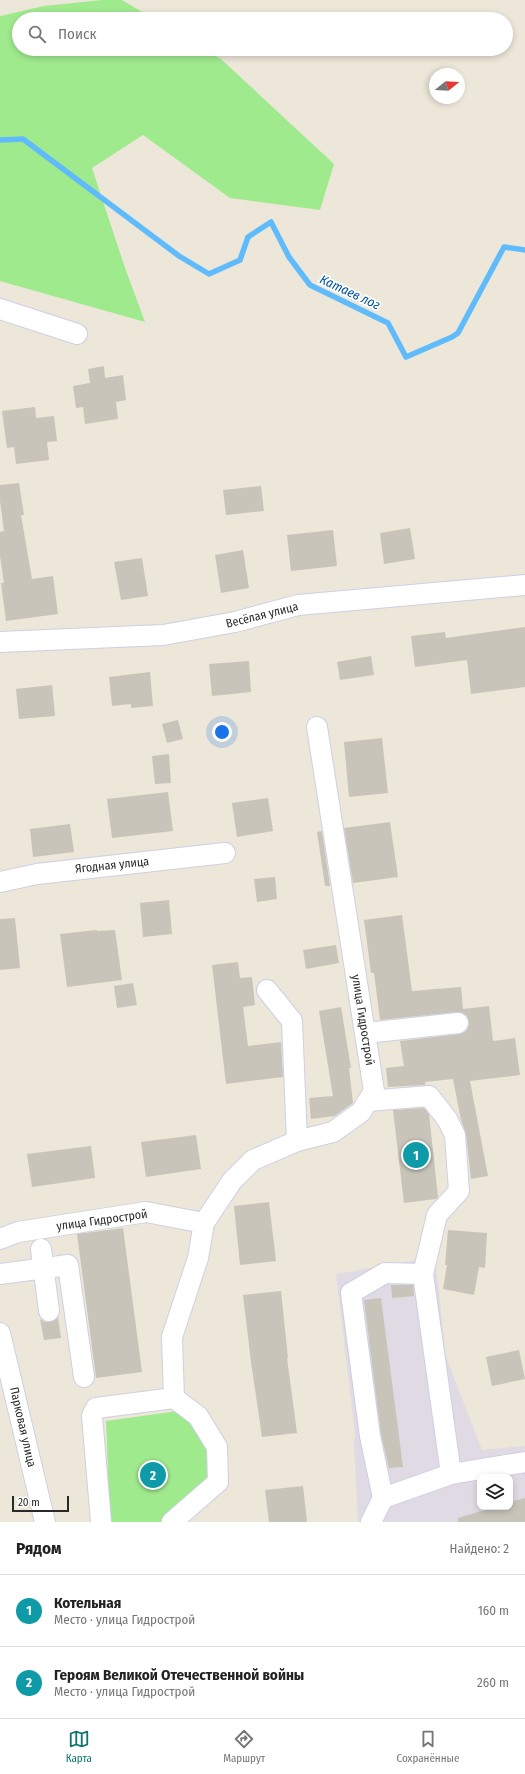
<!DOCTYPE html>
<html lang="ru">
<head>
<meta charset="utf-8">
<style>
	body { margin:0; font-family:"Fira Sans Condensed",sans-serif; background:#f6f6f6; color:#222 }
	.controls { position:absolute; right:12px; bottom:12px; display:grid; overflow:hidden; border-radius:8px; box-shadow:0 2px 6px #0003 }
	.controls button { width:36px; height:36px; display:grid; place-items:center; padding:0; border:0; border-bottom:1px solid #e0e0e0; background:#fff; color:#222; font:20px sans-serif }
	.compass { position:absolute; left:429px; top:68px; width:36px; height:36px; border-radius:50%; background:#fff; box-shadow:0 2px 6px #0003; rotate:72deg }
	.scale { position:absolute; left:12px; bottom:10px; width:57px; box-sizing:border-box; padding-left:4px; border:2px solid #292929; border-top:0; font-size:11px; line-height:14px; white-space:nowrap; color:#292929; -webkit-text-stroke:3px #fff; paint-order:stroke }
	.you { position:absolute; left:222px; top:732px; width:14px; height:14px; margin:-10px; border:3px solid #fff; border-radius:50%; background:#1a73e8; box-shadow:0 0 0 6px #1a73e833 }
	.badge { display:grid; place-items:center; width:26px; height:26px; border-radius:50%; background:#0f766e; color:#fff; font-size:13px; font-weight:700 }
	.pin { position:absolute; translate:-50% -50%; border:2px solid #fff; box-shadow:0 1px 4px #0006 }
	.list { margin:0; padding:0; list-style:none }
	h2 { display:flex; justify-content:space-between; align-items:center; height:52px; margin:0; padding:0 16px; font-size:17px }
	h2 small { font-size:13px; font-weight:400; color:#767676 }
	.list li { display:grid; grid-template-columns:26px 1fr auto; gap:12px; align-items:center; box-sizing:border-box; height:72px; padding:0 16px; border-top:1px solid #e0e0e0 }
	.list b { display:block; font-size:15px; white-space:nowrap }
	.list p { margin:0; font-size:13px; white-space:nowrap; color:#767676 }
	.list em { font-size:13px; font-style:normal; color:#767676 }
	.icon { flex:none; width:22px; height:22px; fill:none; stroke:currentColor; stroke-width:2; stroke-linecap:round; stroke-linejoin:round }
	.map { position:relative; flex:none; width:525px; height:1522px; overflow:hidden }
	.search { position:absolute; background:#fff; box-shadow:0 2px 6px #0003; left:12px; right:12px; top:12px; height:44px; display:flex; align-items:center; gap:10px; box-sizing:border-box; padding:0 14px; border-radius:22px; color:#767676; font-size:15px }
	.sheet { height:196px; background:#fff }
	nav { display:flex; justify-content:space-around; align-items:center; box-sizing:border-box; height:56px; border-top:1px solid #e0e0e0; background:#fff; font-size:11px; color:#767676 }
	nav a { display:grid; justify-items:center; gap:2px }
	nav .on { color:#0f766e }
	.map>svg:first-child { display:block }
	.industrial { fill:#dfdae4; fill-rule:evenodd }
	.green { fill:#a0ea8e }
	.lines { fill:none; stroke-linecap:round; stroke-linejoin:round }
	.stream { stroke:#5fbbfb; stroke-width:5.5 }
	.building { fill:#c8c4b9 }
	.minor-casing { stroke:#cecfe4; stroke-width:22 }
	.minor { stroke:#fff; stroke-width:20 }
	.labels { text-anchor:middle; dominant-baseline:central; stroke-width:3.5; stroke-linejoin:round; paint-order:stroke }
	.street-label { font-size:12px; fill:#292929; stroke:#fff }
	.water-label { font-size:13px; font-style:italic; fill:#0054a5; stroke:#fff }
</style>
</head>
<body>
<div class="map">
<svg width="525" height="1522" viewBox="0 0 525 1522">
	<rect width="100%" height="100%" fill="#ede7d9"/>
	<path class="industrial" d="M435,1257L446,1357L482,1450L525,1446V1522H358L354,1445L355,1433L336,1274ZM480,1477H510V1507H480Z"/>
	<g class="green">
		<path d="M102,0H122L154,19H19V49H204L222,60L334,164L320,210L230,198L143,135L92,168L124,265L145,322L0,281V16L44,6Z"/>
		<path d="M178,1411L192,1419L211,1449L212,1480L161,1522H110L106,1421Z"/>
	</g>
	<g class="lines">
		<path class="stream" d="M0,140L23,139L179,256L209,274L240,260L248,237L271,222L289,257L310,285L388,323L406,357L452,337L458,333L504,247L525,250"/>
	</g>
	<g class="building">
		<path d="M104,366L105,378L123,375L126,400L116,402L118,419L85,424L83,407L76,408L73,386L90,383L88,369Z"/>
		<path d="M35,407L36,418L54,416L57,441L47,442L49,460L16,464L14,447L7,448L2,411Z"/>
		<path d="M19,483L24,515H21L32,579L53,576L58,614L6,621L1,583H4L0,556V532L4,531L0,501V485Z"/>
		<path d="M261,486L264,511L226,515L223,490Z"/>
		<path d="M410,528L415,559L384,564L380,533Z"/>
		<path d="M333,530L337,566L291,571L287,535Z"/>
		<path d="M243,550L249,588L221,593L215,555Z"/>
		<path d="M142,558L148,596L121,600L114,562Z"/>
		<path d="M525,627V687L471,694L467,660L415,667L411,636L445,632L446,638Z"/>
		<path d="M371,656L374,675L340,680L337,662Z"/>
		<path d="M249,661L251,692L212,696L209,664Z"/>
		<path d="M150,672L153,706L131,708V704L112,706L109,677Z"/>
		<path d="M52,685L55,716L19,719L16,689Z"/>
		<path d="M178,720L183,739L167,743L162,724Z"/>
		<path d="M382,738L388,793L349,797L344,742Z"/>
		<path d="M169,754L171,783L155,784L152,756Z"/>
		<path d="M168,792L173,831L112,838L107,799Z"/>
		<path d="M268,798L273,831L237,837L232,803Z"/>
		<path d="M390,822L398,877L353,883L344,828Z"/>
		<path d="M70,824L74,852L33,857L30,829Z"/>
		<path d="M322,831L330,886H325L317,832Z"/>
		<path d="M275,877L277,899L257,902L254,879Z"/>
		<path d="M169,900L172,934L143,937L140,903Z"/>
		<path d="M402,915L412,991L461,987L463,1009L489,1006L493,1041L515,1038L520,1075L470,1081L488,1176L471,1179L466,1134L461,1120L453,1079L425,1082V1085L388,1087L386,1068L404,1066L400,1041L460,1034L465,1032L468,1028L469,1022L467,1016L463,1013L457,1012L380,1020L374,973H371L364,920Z"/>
		<path d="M15,918L20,968L0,970V919Z"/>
		<path d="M97,930V931L115,930L122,980L67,987L60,934Z"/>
		<path d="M336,945L339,963L306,969L303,950Z"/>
		<path d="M238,962L240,978L252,977L255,1005L243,1007L248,1046L281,1042L283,1077L226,1084L212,965Z"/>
		<path d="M133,983L137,1005L117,1008L114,986Z"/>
		<path d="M341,1007L351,1068H349L353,1103L335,1116L311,1119L309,1098L333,1096L319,1011Z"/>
		<path d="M424,1108L429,1114L438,1197L436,1199L404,1203L393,1110Z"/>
		<path d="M196,1135L201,1169L146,1177L141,1142Z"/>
		<path d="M91,1146L95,1178L32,1187L27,1154Z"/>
		<path d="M269,1202L276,1261L240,1265L234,1206Z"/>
		<path d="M123,1228L142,1372L96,1378L77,1234Z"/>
		<path d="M448,1230L487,1233L485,1268L479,1267L474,1295L443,1289L447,1265H445Z"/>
		<path d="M391,1285H413L414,1296L392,1298Z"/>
		<path d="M281,1291L288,1358H287L297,1433L262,1437L251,1362L243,1295Z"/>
		<path d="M381,1298L403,1467L389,1468L381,1434L364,1300Z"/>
		<path d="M58,1317L61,1338L44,1340L40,1319L45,1322H50Z"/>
		<path d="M519,1350L525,1379L492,1386L486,1357Z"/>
		<path d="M303,1486L307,1522H269L265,1490Z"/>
		<path d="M525,1498V1522H458V1518L495,1507H510V1502Z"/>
	</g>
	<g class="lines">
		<g class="minor-casing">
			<g id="minor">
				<path d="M0,309L77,334"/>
				<path d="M0,642L163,635L235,622L298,605L525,585"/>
				<path d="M0,882L37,874L225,853"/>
				<path d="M267,990L292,1021L297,1141"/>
				<path d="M366,1033L458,1023"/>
				<path d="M368,1101L429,1096L447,1119L455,1135L459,1191L437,1215L423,1274L451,1474"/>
				<path d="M0,1239L18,1232L146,1212L204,1223"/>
				<path d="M41,1249L49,1311"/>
				<path d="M0,1274L68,1265L84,1377"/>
				<path d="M0,1333L45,1522"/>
				<path d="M383,1498L370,1436L351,1293L385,1273L423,1274"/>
				<path d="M101,1522L92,1416L96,1408L174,1398L172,1337L198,1258L204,1223L232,1181L253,1160L297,1141L333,1132L361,1112L374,1091L317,727"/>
				<path d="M172,1522L218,1482L217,1447L198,1416L174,1398"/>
				<path d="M371,1522L383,1498L451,1474L525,1462"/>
			</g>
		</g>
		<use href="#minor" class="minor"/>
	</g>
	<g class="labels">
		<g class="street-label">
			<text transform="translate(262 615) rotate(-14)">Весёлая улица</text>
			<text transform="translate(112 865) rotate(-6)">Ягодная улица</text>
			<text transform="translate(363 1020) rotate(81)">улица Гидрострой</text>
			<text transform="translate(102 1220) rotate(-8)">улица Гидрострой</text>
			<text transform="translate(23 1427) rotate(77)">Парковая улица</text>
		</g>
		<g class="water-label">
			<text transform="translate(350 292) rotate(25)">Катаев лог</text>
		</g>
	</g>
</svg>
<div class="controls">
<button><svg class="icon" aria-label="layers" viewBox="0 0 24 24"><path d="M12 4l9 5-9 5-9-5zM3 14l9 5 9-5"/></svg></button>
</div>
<svg class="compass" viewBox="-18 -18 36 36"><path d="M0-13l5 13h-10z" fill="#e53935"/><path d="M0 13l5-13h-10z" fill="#767676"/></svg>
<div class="scale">20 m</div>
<div class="you"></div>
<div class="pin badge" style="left:416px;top:1155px;background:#0f9aa8">1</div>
<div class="pin badge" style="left:153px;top:1475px;background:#0f9aa8">2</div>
<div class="search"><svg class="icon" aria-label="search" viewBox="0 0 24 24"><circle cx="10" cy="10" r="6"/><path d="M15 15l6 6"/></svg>Поиск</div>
</div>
<section class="sheet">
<h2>Рядом<small>Найдено: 2</small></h2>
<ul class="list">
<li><span class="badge" style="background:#0f9aa8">1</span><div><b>Котельная</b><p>Место · улица Гидрострой</p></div><em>160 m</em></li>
<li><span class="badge" style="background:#0f9aa8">2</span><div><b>Героям Великой Отечественной войны</b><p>Место · улица Гидрострой</p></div><em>260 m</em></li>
</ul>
</section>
<nav>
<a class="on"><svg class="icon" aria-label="map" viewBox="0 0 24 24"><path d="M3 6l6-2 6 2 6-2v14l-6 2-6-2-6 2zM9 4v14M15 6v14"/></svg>Карта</a>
<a><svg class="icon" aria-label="directions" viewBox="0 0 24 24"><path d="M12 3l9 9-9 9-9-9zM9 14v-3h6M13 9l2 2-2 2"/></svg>Маршрут</a>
<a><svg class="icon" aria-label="saved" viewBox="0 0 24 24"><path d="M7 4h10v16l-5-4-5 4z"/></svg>Сохранённые</a>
</nav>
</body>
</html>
